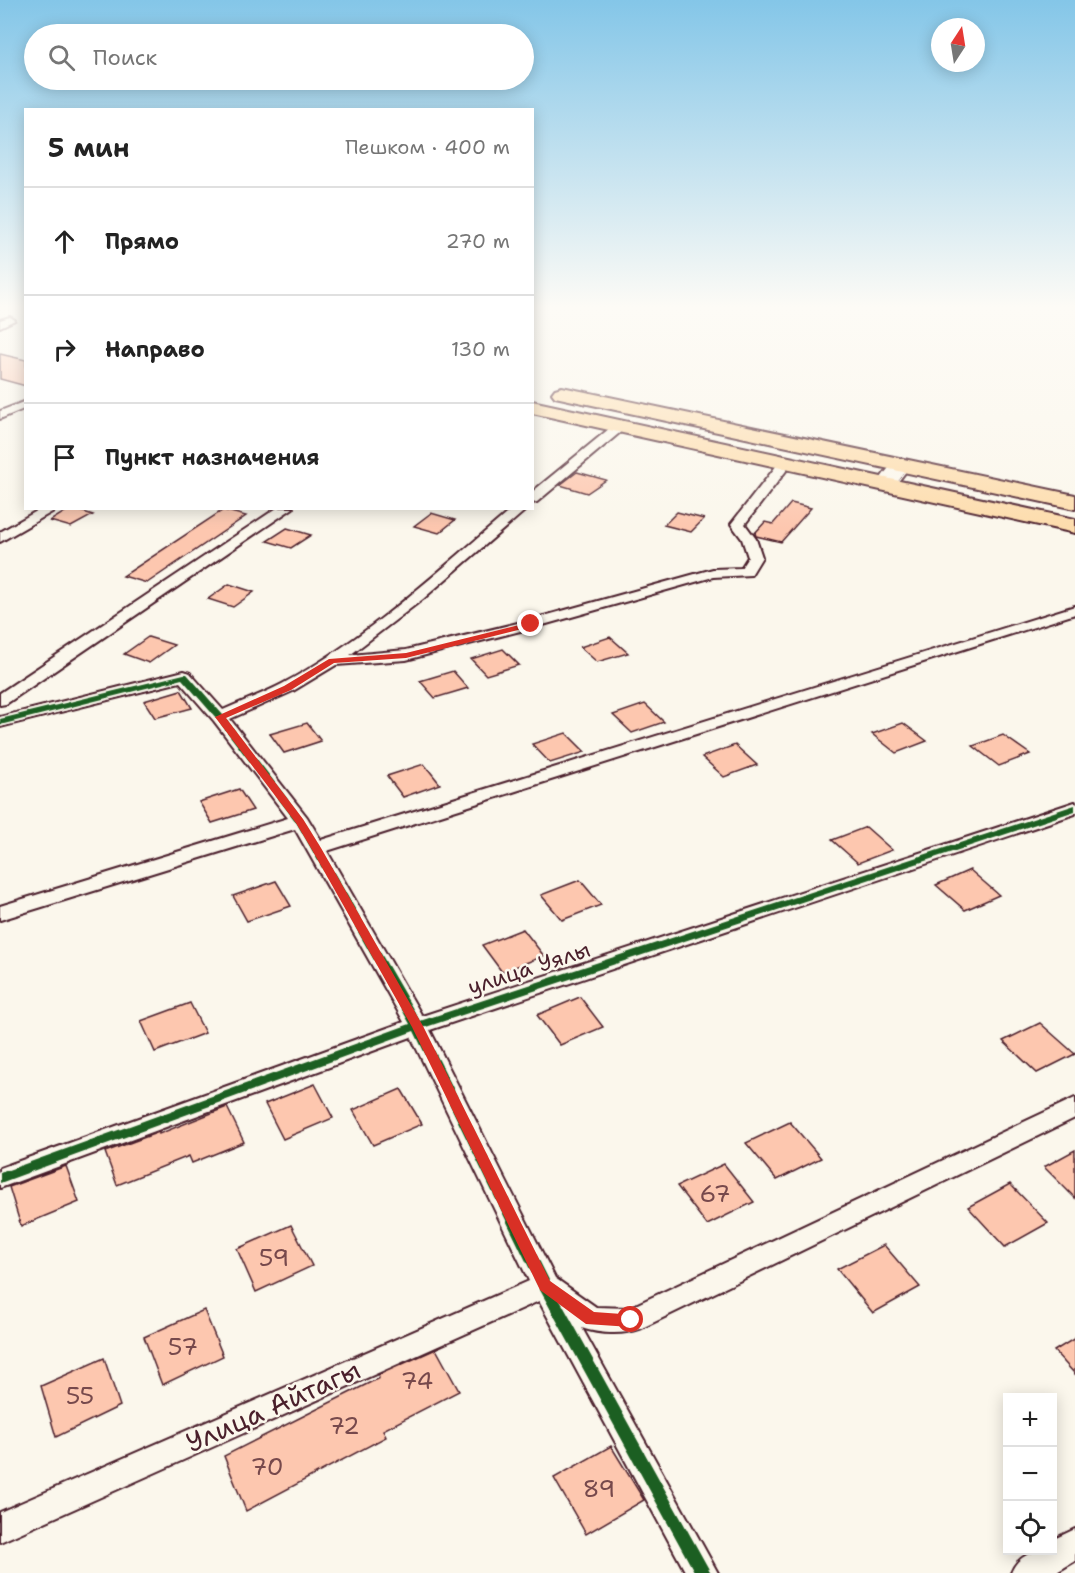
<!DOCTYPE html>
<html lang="ru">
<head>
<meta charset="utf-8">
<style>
	body { margin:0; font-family:"Shantell Sans",sans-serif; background:#f6f6f6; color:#222 }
	.controls { position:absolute; right:18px; bottom:18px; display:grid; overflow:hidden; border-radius:0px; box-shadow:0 3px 15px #0003 }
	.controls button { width:54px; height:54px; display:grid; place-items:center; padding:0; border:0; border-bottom:2px solid #e0e0e0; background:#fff; color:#222; font:30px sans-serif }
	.compass { position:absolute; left:931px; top:18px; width:54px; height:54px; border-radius:50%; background:#fff; box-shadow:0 3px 15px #0003; rotate:12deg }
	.stop { position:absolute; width:18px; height:18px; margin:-14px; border:4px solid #d93025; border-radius:50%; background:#fff }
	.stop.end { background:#d93025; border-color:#fff; box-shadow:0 2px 6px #0008 }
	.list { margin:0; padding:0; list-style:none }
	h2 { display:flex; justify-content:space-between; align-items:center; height:78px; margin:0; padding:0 24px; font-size:26px }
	h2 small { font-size:20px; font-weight:400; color:#767676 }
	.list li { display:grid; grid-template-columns:39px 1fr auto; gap:18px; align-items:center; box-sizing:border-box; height:108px; padding:0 24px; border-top:2px solid #e0e0e0 }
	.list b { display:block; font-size:22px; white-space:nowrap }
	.list em { font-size:20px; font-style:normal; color:#767676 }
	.icon { flex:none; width:33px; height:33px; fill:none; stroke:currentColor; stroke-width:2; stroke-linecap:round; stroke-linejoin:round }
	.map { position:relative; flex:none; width:1075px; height:1573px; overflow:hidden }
	.search { position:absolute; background:#fff; box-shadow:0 3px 15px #0003; left:24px; top:24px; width:510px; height:66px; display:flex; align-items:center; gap:15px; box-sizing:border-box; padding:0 21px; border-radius:33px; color:#767676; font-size:22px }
	.panel { position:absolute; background:#fff; box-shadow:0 3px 15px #0003; left:24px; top:108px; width:510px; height:402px; border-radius:0px }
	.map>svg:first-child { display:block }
	.building { fill:#fdc7af; stroke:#4a1f2b; stroke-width:1.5 }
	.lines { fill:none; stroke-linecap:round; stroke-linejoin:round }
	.minor-casing { stroke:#4a1f2b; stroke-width:4 }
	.secondary-casing { stroke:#4a1f2b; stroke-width:4 }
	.primary-casing { stroke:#4a1f2b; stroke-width:4 }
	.minor { fill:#fbf7ec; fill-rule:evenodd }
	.secondary { fill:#fbf7ec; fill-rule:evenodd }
	.primary { fill:#fddcac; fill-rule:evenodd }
	.cycleway-casing { stroke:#fbf7ec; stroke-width:4 }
	.cycleway { fill:#1b5e20; fill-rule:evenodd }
	.route { fill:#d93025 }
	.labels { text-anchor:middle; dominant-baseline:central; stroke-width:5; stroke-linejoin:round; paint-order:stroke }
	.street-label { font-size:22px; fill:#4a1f2b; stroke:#fbf7ec }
	.near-number-label { font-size:24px; fill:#77494c }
	.near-street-label { font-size:27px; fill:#4a1f2b; stroke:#fbf7ec }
</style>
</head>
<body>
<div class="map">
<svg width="1075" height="1573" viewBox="0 0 1075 1573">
	<rect width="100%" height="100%" fill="#fbf7ec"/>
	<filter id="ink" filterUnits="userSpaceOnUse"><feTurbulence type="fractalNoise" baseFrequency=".0167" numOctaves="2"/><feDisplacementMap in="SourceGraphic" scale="12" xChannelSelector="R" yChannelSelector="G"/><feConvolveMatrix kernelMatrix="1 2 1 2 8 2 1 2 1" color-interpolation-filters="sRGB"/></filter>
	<g filter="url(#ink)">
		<g class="building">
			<path d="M0,354L26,360V386L0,379Z"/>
			<path d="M577,472L606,480L587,493L560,485Z"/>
			<path d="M791,503L811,508L781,542L756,536L755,533L765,522L773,524Z"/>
			<path d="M71,508L93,515L71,527L50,521Z"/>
			<path d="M223,510L246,516L147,583L123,576Z"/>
			<path d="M677,512L704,519L691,532L664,525Z"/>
			<path d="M431,513L455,520L439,533L414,526Z"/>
			<path d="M287,528L311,535L291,548L267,541Z"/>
			<path d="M229,584L254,592L233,607L208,599Z"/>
			<path d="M148,637L174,645L149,663L124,654Z"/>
			<path d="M610,637L628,653L597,662L580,647Z"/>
			<path d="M503,649L519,665L486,675L471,659Z"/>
			<path d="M453,671L468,688L435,698L420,681Z"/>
			<path d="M181,690L192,708L155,718L144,701Z"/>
			<path d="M645,704L664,722L632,733L613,715Z"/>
			<path d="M307,723L321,741L284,753L270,734Z"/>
			<path d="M903,723L927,741L896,753L872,734Z"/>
			<path d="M566,733L585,752L550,763L532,744Z"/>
			<path d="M1003,735L1030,754L999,766L973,746Z"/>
			<path d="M735,745L757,765L724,777L702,757Z"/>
			<path d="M424,764L440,784L403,797L387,776Z"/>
			<path d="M239,789L253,810L212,823L199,802Z"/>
			<path d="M866,827L892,850L858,863L832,840Z"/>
			<path d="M970,870L999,895L965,910L936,885Z"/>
			<path d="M580,880L601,905L562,920L541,895Z"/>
			<path d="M276,881L291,906L247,921L233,896Z"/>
			<path d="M523,929L544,956L502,972L482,945Z"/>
			<path d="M580,997L603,1027L560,1045L537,1015Z"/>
			<path d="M190,1003L205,1033L155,1052L141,1021Z"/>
			<path d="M1040,1023L1075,1054L1037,1073L1003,1041Z"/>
			<path d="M315,1084L333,1118L283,1139L265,1104Z"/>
			<path d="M401,1089L422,1124L373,1145L353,1110Z"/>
			<path d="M227,1107L244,1142L192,1163L189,1156L117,1185L105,1152L159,1132V1134Z"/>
			<path d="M790,1122L821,1158L777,1180L746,1143Z"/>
			<path d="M1075,1150V1198L1044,1167Z"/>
			<path d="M724,1164L754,1202L707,1225L677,1186Z"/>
			<path d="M66,1166L79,1202L21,1226L9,1187Z"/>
			<path d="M1010,1184L1048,1223L1005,1247L968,1207Z"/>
			<path d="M291,1225L312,1266L256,1292L237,1249Z"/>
			<path d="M884,1245L920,1287L873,1313L837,1269Z"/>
			<path d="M204,1310L223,1356L162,1385L144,1337Z"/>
			<path d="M1075,1338V1374L1054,1351Z"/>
			<path d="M436,1349L459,1391L383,1430L386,1437L246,1511L224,1456L379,1378L378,1375Z"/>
			<path d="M104,1358L120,1406L56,1437L41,1386Z"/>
			<path d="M611,1446L644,1500L586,1534L554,1478Z"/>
		</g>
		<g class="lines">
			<g class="minor-casing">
				<g id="minor">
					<path d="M10,317L15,320L0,327V320Z"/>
					<path d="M26,401V408L0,419V411Z"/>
					<path d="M619,423L625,427L623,430L537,502L532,503V492L615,424Z"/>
					<path d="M786,459L792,463L745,524L756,539L762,557L751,575L713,577L536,627L406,660L336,665L293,691L230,719L307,817L321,840L1075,606V614L327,851L422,1016L1075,802V814L430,1030L555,1278L596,1307L629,1308L1075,1098V1118L640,1329C624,1335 599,1334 582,1328L718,1573H686L539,1301L0,1542V1512L529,1281L411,1037L0,1188V1168L404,1022L295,829L0,920V906L288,818L214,721L180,682L0,727V717L184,671L190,673L223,710C242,701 263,694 282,684C364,641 442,568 513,508H528L423,599L350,655L406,650L526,621L713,569L741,568L748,557L742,539L731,524L781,460Z"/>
					<path d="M42,508H59L0,542V532Z"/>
					<path d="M277,508H293L6,704L0,705V693Z"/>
					<path d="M1075,1529V1561L1055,1573H1011C1018,1555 1034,1550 1052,1550V1540Z"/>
				</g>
			</g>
			<g class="secondary-casing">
				<path id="secondary" d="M902,460L908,461L911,465L893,488H879L877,484C883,475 891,462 902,460Z"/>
			</g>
			<g class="primary-casing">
				<g id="primary">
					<path d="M562,387L1075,495V509L555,397L552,393L555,389Z"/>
					<path d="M532,401L1075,519V533L532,413Z"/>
				</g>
			</g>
			<use href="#minor" class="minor"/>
			<use href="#secondary" class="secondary"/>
			<use href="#primary" class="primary"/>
			<g class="cycleway-casing">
				<path id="cycleway" d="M184,674H187L223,715L303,819L420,1021L1075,805V811L423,1028L550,1282L711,1573H695L540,1290L414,1031L0,1183V1173L410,1024L296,822L217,719L182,679L0,725V719Z"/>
			</g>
			<use href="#cycleway" class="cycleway"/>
		</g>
	</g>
	<linearGradient id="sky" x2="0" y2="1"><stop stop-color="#84c6e8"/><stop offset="0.58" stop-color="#fdfbf6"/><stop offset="1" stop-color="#fdfbf6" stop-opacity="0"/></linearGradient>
	<rect width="1075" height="529" fill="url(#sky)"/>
	<path class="route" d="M531,622L535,624L534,626L406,658L334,663L291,690L226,718L303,819L321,848L423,1026L550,1281L594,1312L636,1315L638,1320L636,1325L631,1327L586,1324L540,1290L412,1027L311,848L296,823L215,717L284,686L329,659L406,653Z"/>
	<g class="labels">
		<g class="street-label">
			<text transform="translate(529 968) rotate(-18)">улица Уялы</text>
		</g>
		<g class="near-number-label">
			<text x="715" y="1194">67</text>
			<text x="274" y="1258">59</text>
			<text x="183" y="1347">57</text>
			<text x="417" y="1381">74</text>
			<text x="80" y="1396">55</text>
			<text x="344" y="1426">72</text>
			<text x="267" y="1467">70</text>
			<text x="599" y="1489">89</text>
		</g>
		<g class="near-street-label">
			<text transform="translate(273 1406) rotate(-24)">Улица Айтагы</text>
		</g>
	</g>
</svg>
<div class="controls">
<button>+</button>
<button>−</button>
<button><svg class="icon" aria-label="locate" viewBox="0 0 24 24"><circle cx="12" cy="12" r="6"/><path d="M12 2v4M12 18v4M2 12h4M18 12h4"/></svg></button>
</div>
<svg class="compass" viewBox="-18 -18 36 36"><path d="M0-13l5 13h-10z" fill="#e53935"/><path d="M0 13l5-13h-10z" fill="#767676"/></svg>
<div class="stop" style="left:631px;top:1320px"></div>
<div class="stop end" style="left:531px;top:624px"></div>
<div class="search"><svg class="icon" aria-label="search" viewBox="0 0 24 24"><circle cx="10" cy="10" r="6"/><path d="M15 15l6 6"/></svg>Поиск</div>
<section class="panel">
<h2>5 мин<small>Пешком · 400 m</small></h2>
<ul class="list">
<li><svg class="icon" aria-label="ahead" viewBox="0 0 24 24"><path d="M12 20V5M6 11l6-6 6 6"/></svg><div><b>Прямо</b></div><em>270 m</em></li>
<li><svg class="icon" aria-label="right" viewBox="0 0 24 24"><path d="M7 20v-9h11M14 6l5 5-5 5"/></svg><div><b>Направо</b></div><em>130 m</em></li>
<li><svg class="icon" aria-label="arrive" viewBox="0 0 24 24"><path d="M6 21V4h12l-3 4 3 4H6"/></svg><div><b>Пункт назначения</b></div></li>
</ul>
</section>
</div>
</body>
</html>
